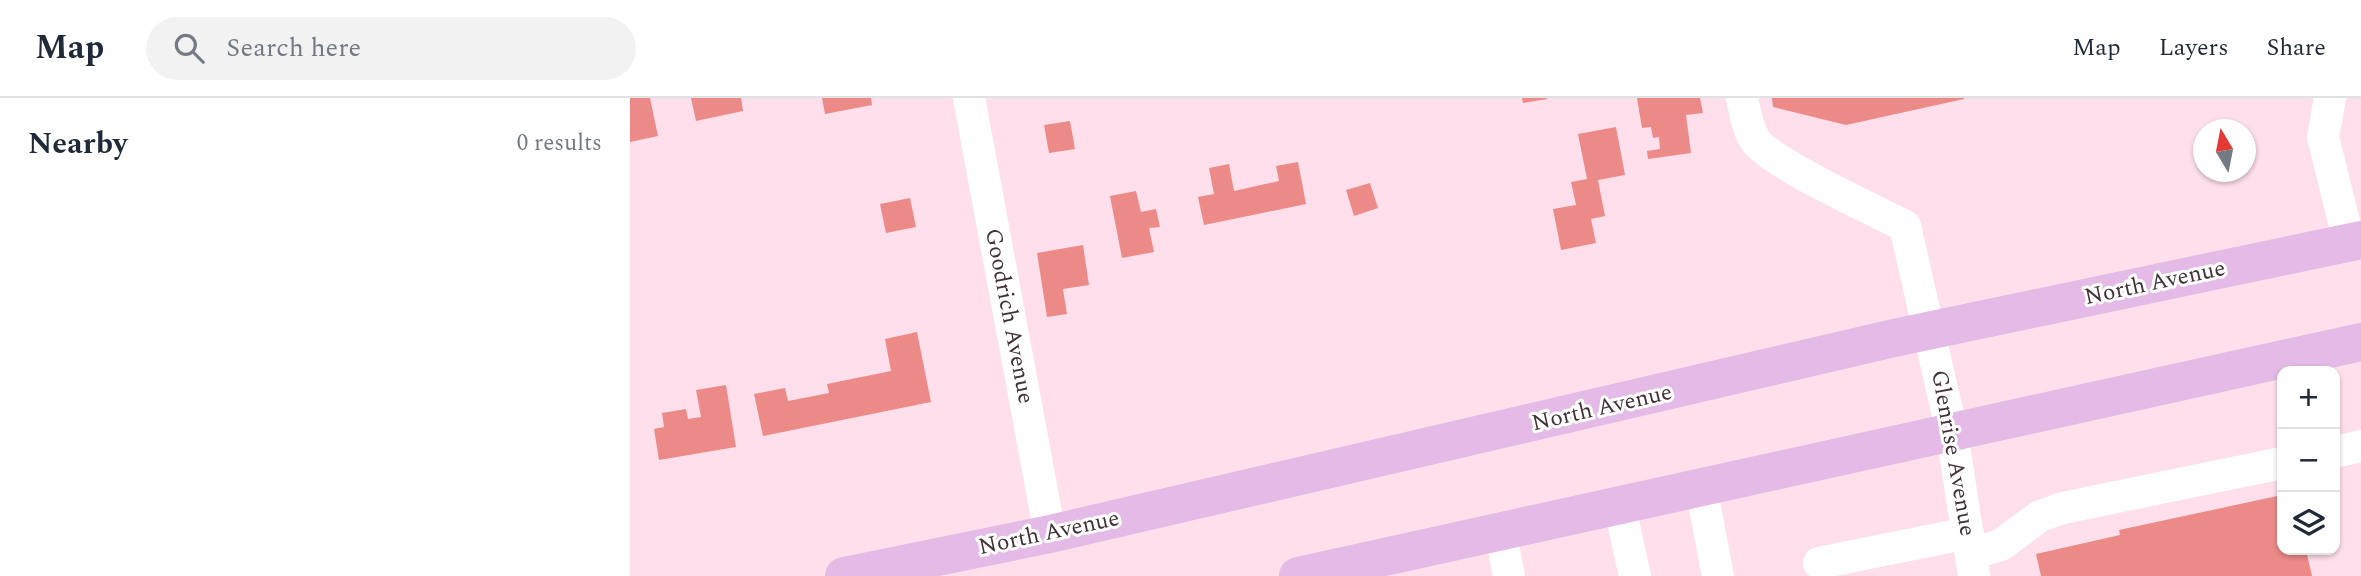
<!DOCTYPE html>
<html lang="en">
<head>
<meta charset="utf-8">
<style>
	body { margin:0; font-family:Spectral,serif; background:#f2f2f3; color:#1f2937 }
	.controls { position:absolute; right:21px; bottom:21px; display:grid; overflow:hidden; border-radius:14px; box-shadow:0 2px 5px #0004 }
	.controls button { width:63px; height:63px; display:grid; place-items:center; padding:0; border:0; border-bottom:2px solid #e0e1e3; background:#fff; color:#1f2937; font:35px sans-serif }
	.compass { position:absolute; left:1563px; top:21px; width:63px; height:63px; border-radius:50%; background:#fff; box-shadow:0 2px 5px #0004; rotate:350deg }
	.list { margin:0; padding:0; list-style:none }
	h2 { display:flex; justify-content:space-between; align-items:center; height:91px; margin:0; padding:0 28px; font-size:30px }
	h2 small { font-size:23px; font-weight:400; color:#747a83 }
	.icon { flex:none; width:38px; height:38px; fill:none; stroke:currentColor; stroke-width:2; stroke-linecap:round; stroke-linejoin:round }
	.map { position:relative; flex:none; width:1731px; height:478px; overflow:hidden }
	header { display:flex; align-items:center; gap:42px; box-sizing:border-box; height:98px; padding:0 35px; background:#fff; border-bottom:2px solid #e0e1e3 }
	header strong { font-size:33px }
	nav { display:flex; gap:38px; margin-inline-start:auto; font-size:24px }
	.search { width:490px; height:63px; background:#f2f2f3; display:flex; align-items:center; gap:18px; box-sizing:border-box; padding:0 24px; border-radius:38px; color:#747a83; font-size:26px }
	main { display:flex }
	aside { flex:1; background:#fff }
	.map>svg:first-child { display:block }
	.building { fill:#ec8a88 }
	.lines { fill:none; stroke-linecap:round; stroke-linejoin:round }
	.minor { stroke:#fff; stroke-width:32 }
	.major { stroke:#e3bbe6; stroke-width:38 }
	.labels { text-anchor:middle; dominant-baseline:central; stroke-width:6; stroke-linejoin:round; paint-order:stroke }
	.street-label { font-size:23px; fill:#423238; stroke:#fff }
</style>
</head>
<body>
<header>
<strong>Map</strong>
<div class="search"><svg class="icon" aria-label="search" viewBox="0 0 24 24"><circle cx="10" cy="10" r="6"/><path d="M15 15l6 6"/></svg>Search here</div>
<nav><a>Map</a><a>Layers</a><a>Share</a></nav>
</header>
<main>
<aside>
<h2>Nearby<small>0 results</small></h2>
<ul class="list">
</ul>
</aside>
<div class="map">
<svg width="1731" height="478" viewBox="0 0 1731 478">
	<rect width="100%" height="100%" fill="#ffdfeb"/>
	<g class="building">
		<path d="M0,0H20L28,38L0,44Z"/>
		<path d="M61,0H111L113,13L66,23Z"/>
		<path d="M192,0H241L242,7L195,16Z"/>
		<path d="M892,0H917V1L893,5Z"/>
		<path d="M1007,0H1070L1073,15L1056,17L1061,55L1018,61L1017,53L1030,51L1029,39L1023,40L1021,29L1012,30Z"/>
		<path d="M1142,0H1334V1L1216,27L1143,9Z"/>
		<path d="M440,23L445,51L419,55L414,27Z"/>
		<path d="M986,29L995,77L968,82L975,118L961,121L966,145L931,152L923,111L946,107L941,84L957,81L948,36Z"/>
		<path d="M668,64L676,106L574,127L568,99L584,96L579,70L599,66L604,93L649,83L646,68Z"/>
		<path d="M740,85L748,110L724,118L716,92Z"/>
		<path d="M506,93L511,114L526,111L530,129L519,130L524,154L492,160L480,98Z"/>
		<path d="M280,100L286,129L256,135L250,106Z"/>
		<path d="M453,147L459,187L433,191L437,216L417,219L407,155Z"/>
		<path d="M287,234L301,304L133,338L124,296L155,290L158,303L199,295L197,286L261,273L255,241Z"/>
		<path d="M96,287L106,349L29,362L24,331L34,329L32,315L56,311L58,321L71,319L66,292Z"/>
		<path d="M1652,397V452H1676L1682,478H1411L1406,456L1490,437L1489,432Z"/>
	</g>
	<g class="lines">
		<g class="minor">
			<path d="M339,0L420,436"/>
			<path d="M1112,0C1115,14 1117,29 1125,42C1140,65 1246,113 1275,128L1322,335L1344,478"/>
			<path d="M1700,0L1693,39L1719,144"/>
			<path d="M1705,354L1731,348"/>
			<path d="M1071,389L1088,478"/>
			<path d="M989,406L1005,478"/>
			<path d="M870,432L879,478"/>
			<path d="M1341,456L1371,447L1410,418L1433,410L1652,365"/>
			<path d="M1189,465L1338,435"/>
		</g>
		<g class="major">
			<path d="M214,478L420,436L1264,240L1731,142"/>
			<path d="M668,478L1731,244"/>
		</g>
	</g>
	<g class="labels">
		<g class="street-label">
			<text transform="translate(1525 185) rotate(-12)">North Avenue</text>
			<text transform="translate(379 218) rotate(79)">Goodrich Avenue</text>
			<text transform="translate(972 310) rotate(-13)">North Avenue</text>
			<text transform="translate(1323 355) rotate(80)">Glenrise Avenue</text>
			<text transform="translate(419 435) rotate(-12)">North Avenue</text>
		</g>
	</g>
</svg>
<div class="controls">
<button>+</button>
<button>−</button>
<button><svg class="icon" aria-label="layers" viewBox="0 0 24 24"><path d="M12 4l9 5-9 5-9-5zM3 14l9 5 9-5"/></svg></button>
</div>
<svg class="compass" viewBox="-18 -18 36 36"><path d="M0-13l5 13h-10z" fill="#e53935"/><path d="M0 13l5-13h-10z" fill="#747a83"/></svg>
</div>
</main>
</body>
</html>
